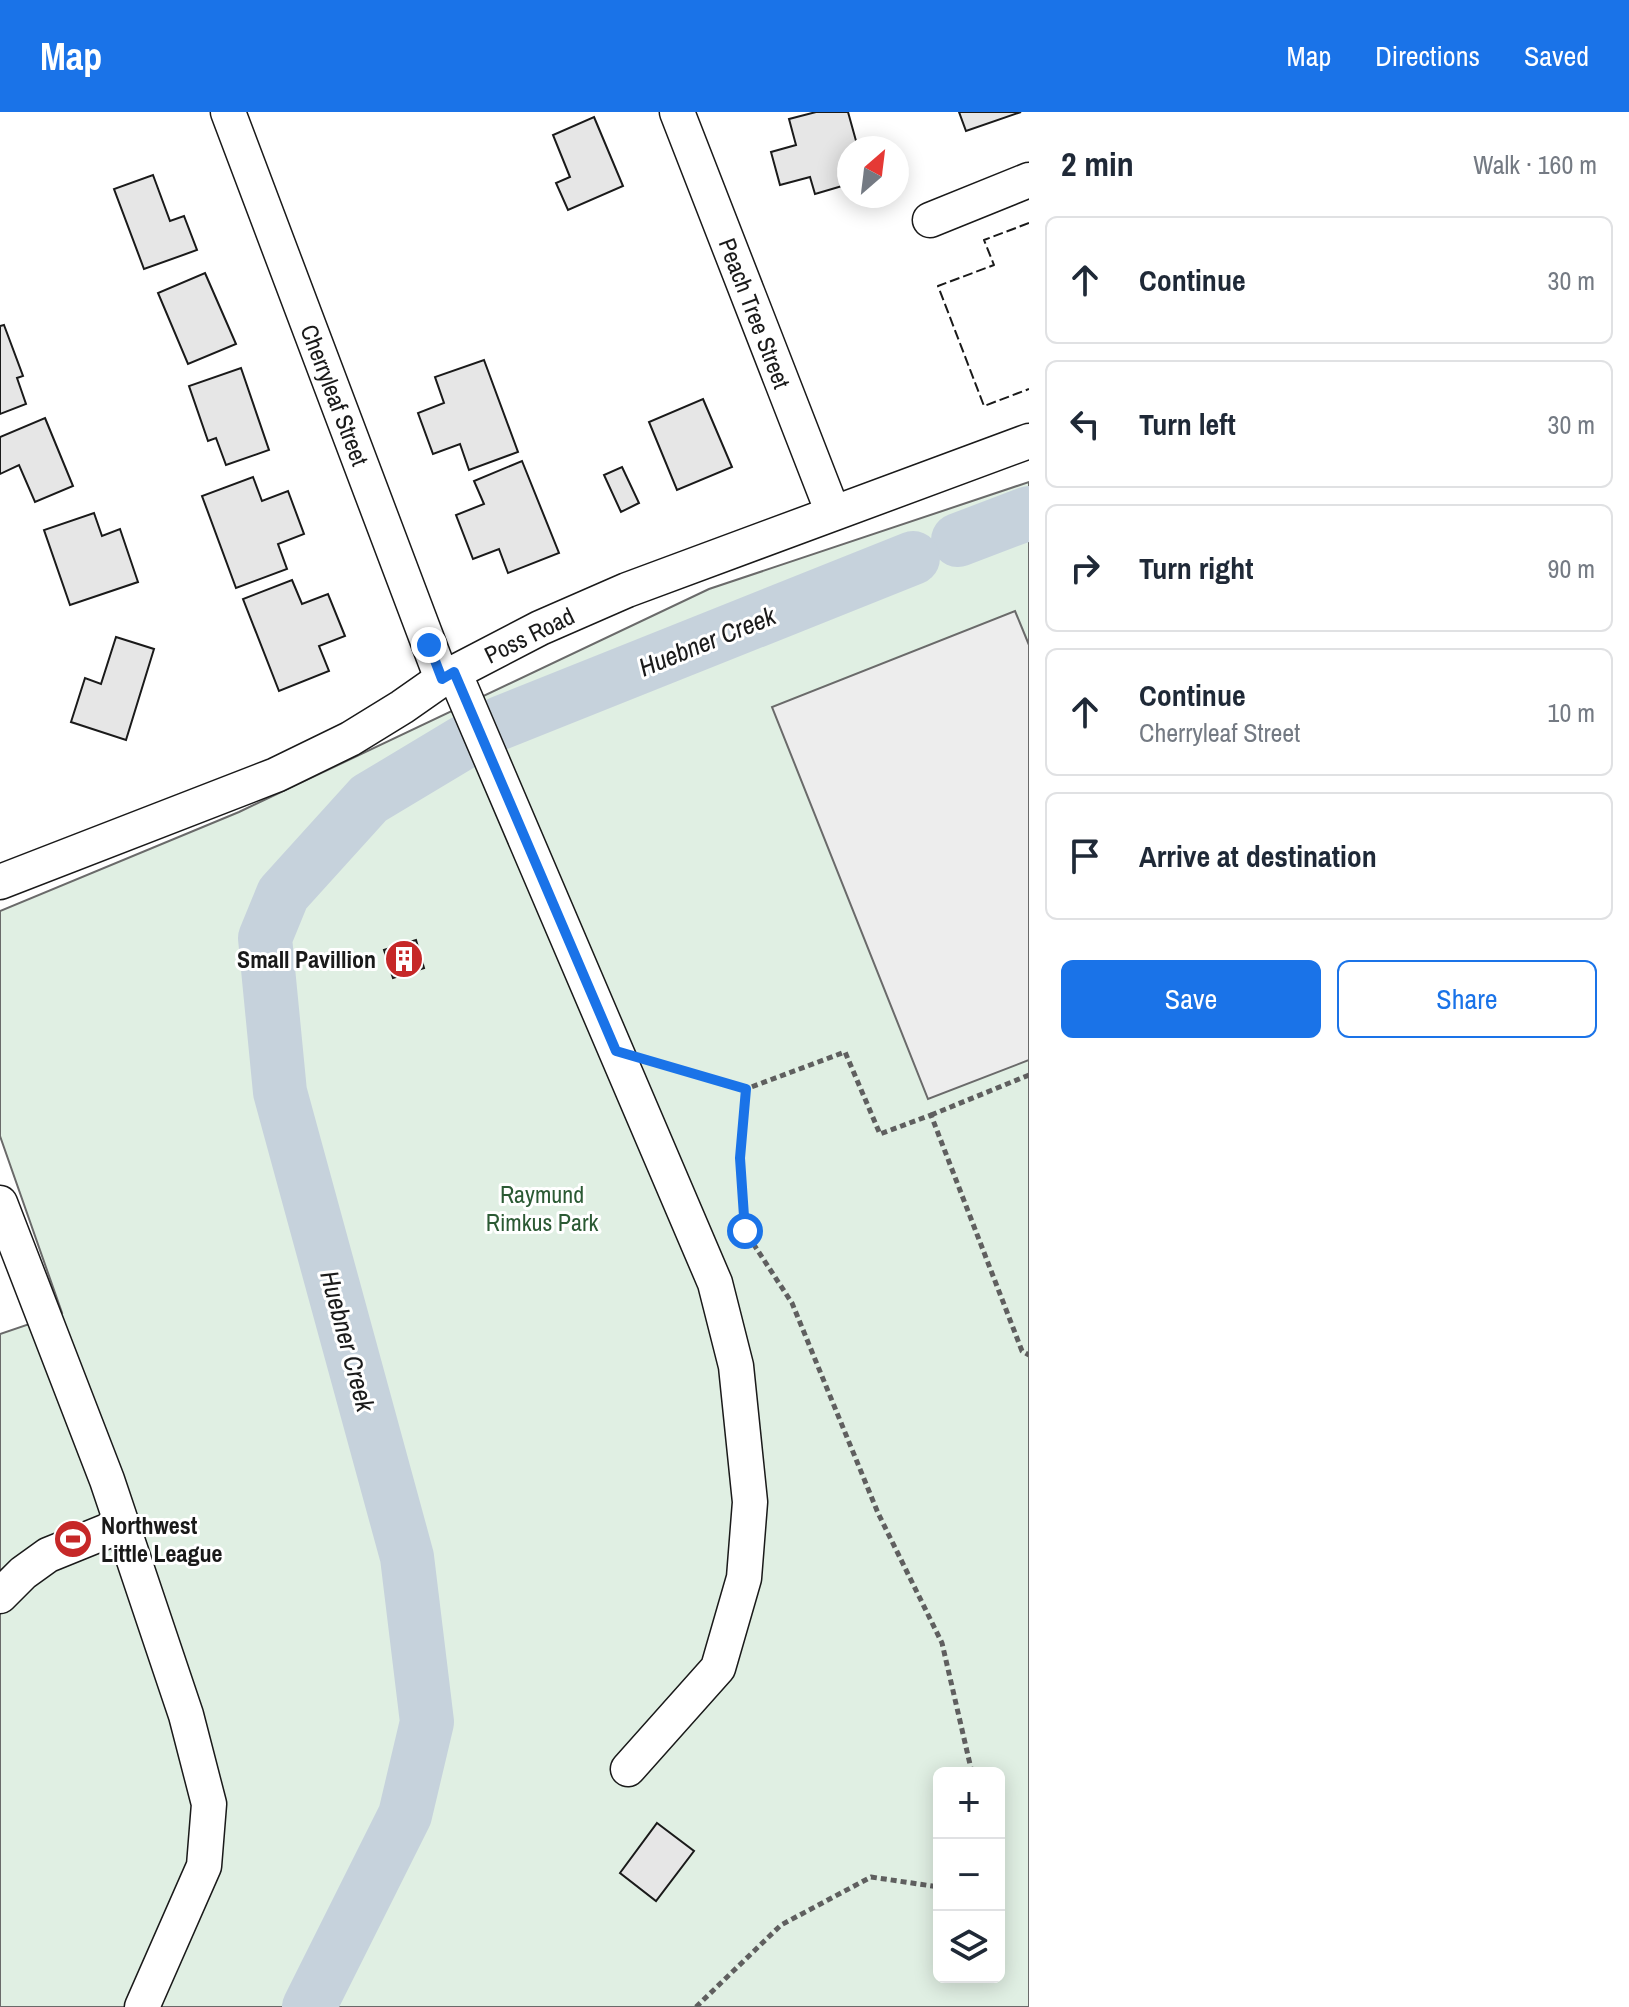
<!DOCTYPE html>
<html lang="en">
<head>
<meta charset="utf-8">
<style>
	body { margin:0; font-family:"Archivo Narrow",sans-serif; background:#f2f2f3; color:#1f2937 }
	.controls { position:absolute; right:24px; bottom:24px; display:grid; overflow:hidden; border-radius:12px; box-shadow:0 4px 20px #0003 }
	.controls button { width:72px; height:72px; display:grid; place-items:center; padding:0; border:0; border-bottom:2px solid #e0e1e3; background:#fff; color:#1f2937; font:40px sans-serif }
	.compass { position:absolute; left:837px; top:24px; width:72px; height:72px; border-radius:50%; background:#fff; box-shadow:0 4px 20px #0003; rotate:28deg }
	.stop { position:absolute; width:24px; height:24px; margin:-18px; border:6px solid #1a73e8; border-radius:50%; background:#fff }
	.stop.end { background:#1a73e8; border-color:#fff; box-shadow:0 2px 8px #0008 }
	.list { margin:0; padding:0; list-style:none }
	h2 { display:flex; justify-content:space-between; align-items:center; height:104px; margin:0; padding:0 32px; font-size:34px }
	h2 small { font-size:26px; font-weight:400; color:#747a83 }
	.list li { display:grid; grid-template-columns:52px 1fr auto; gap:24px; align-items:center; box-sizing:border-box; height:128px; margin:0 16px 16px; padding:0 16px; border:2px solid #e0e1e3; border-radius:12px }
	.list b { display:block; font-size:30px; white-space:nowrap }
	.list p { margin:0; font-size:26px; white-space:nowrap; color:#747a83 }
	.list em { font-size:26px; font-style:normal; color:#747a83 }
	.actions { display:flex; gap:16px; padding:24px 32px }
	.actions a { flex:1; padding:18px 0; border:2px solid #1a73e8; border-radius:12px; text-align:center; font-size:28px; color:#1a73e8 }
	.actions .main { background:#1a73e8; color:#fff }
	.icon { flex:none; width:44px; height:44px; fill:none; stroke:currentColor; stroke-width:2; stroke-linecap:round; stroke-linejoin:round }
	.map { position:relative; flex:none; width:1029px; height:1895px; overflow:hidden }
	header { display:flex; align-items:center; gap:48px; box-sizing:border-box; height:112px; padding:0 40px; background:#1a73e8; color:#fff }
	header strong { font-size:38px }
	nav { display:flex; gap:44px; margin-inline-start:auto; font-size:28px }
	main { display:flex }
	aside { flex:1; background:#fff }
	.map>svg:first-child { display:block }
	.green { fill:#e0efe3; stroke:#6a6a6a; stroke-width:2; fill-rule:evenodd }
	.parking { fill:#ededed; stroke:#6a6a6a; stroke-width:2 }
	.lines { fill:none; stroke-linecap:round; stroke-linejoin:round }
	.river { stroke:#c6d2dc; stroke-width:54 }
	.building { fill:#e6e6e6; stroke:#1a1a1a; stroke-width:2 }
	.minor-casing { stroke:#1a1a1a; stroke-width:37 }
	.path { stroke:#5f5f5f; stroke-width:5; stroke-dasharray:6 4; stroke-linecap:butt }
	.minor { stroke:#fff; stroke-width:34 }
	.fence { stroke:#1a1a1a; stroke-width:2; stroke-dasharray:10 4; stroke-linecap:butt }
	.route { stroke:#1a73e8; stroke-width:10 }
	.labels { text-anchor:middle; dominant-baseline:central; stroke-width:6; stroke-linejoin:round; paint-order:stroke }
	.street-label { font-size:24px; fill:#1a1a1a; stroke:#fff }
	.poi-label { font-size:24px; font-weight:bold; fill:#1a1a1a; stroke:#fff; text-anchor:end }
	.park-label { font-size:24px; fill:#2b5a34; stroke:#fff }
	.water-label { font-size:26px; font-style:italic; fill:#1a1a1a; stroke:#fff }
</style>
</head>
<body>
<header>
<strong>Map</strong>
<nav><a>Map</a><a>Directions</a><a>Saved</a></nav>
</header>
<main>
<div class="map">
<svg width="1029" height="1895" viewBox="0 0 1029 1895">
	<rect width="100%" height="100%" fill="#fff"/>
	<path class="green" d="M1029,370V1895H0V1222L62,1201L0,1024V799L239,700L709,477ZM939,1661H999V1865H939Z"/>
	<path class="parking" d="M1015,499L1029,533V948L928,987L772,595Z"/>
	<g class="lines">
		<g class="river">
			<path d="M958,428L1029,401"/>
			<path d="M500,611L913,446"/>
			<path d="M309,1895L405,1703L427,1610L407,1445L280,980L265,826L283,782L369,687L464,630"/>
		</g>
	</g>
	<g class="building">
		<path d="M816,0H848L858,36H849V72L815,82L810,65L780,73L771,40L796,33L789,7Z"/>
		<path d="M959,0H1021L966,19Z"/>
		<path d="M594,5L623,74L568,98L556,71L570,65L553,23Z"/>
		<path d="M153,63L170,109L184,104L197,138L144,157L114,77Z"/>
		<path d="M205,161L236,232L188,252L158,181Z"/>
		<path d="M4,213L23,264L17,266L26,292L0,302V214Z"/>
		<path d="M484,248L518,340L469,358L460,332L433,342L418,301L444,291L435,265Z"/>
		<path d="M241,256L269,338L226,353L216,326L208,329L189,274Z"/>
		<path d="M703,287L732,355L677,378L649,310Z"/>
		<path d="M45,306L73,374L35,390L19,353L0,362V325Z"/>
		<path d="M522,349L559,441L508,461L499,437L473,447L456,403L484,392L474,369Z"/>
		<path d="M622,355L639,391L621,400L604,363Z"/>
		<path d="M253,365L262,389L288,379L304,422L278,432L287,457L236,476L202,384Z"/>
		<path d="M94,401L102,424L120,417L138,470L70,493L44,418Z"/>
		<path d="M292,468L302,492L328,482L345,524L319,534L329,559L279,579L243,487Z"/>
		<path d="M116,525L154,537L126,628L71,610L85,566L101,572Z"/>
		<path d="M416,828L424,856L393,866L384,838Z"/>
		<path d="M657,1711L694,1739L656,1789L620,1761Z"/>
	</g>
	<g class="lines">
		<g class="minor-casing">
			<g id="minor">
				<path d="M228,0L442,567"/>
				<path d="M677,0L833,401"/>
				<path d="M930,108L1029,68"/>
				<path d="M454,560L715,1171L736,1254L750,1390L744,1466L718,1556L628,1657"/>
				<path d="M0,770L276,663L350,627L402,595L442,567L540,516L627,478L1029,329"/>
				<path d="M0,1091L107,1368L186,1603L209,1692L204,1754L142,1895"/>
				<path d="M0,1484L23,1461L48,1443L122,1413"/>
			</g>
		</g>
		<g class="path">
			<path d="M655,951L746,977"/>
			<path d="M931,1003L1029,963"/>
			<path d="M972,1661L942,1531L878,1401L792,1191L745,1119L740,1046L746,977L845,940L880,1022L931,1003L1022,1239L1029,1243"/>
			<path d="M696,1895L781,1813L871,1765L939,1775"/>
		</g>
		<use href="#minor" class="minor"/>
		<path class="fence" d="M1029,111L984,128L994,153L938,174L984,294L1029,277"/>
	</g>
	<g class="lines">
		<path class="route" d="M429,533L442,567L454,560L616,939L746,977L740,1046L745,1119"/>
	</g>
	<defs>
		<g id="building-disc" transform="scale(2)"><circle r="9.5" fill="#c62828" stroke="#fff"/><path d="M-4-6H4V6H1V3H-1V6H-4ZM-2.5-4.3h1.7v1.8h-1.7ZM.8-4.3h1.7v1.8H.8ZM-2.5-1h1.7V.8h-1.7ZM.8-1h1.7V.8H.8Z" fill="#fff"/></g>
		<g id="stadium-disc" transform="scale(2)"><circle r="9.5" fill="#c62828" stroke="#fff"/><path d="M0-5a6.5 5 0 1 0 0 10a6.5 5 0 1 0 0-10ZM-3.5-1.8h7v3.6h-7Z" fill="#fff"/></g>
	</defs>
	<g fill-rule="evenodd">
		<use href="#building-disc" x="404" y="847"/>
		<use href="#stadium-disc" x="73" y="1427"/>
	</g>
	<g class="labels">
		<g class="street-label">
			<text transform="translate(755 201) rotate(69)">Peach Tree Street</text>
			<text transform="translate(335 283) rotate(69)">Cherryleaf Street</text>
			<text transform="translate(529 523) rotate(-26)">Poss Road</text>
		</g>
		<g class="poi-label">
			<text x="376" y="847">Small Pavillion</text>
			<text x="101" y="1413" text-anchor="start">Northwest<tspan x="101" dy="28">Little League</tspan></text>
		</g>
		<g class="park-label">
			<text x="542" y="1082">Raymund<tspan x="542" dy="28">Rimkus Park</tspan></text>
		</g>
		<g class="water-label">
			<text transform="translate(707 529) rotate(-22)">Huebner Creek</text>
			<text transform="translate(348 1229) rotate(75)">Huebner Creek</text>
		</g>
	</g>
</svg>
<div class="controls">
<button>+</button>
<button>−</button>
<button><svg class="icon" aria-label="layers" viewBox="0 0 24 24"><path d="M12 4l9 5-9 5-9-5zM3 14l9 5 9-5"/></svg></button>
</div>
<svg class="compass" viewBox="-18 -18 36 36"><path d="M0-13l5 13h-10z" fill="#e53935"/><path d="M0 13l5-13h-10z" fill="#747a83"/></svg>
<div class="stop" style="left:745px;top:1119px"></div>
<div class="stop end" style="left:429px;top:533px"></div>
</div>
<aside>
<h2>2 min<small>Walk · 160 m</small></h2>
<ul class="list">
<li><svg class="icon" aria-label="ahead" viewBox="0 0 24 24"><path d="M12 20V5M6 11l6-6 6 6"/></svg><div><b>Continue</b></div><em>30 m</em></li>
<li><svg class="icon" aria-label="left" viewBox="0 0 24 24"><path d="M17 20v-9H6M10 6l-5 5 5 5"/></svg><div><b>Turn left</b></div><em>30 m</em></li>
<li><svg class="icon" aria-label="right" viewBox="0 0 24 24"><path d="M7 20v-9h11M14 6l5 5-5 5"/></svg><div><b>Turn right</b></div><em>90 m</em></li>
<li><svg class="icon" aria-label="ahead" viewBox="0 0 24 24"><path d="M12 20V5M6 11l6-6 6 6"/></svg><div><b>Continue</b><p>Cherryleaf Street</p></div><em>10 m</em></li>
<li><svg class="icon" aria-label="arrive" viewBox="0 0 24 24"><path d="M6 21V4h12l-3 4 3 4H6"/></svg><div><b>Arrive at destination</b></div></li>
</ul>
<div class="actions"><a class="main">Save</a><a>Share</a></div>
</aside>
</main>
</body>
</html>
